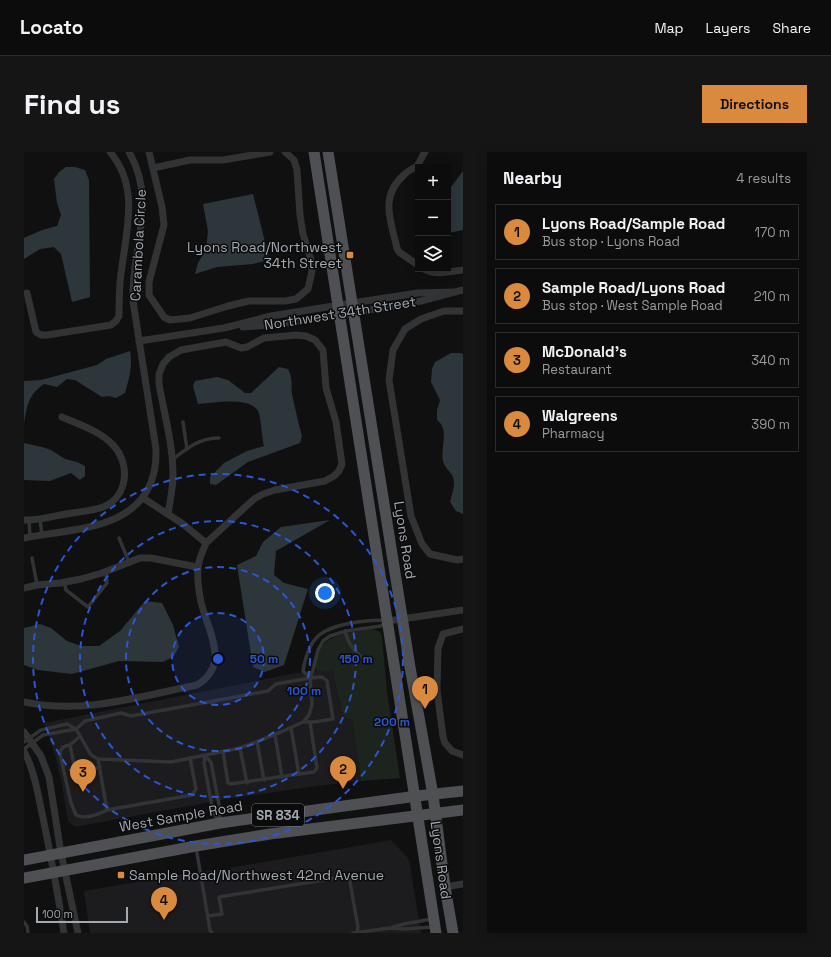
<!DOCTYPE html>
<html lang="en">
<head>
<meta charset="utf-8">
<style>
	body { margin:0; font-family:"Space Grotesk",sans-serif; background:#151516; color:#f1f3f6 }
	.controls { position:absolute; right:12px; top:12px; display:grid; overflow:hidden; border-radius:0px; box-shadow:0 2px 10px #0003 }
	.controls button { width:36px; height:36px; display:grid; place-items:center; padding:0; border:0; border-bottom:1px solid #2c2c2e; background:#0c0c0d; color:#f1f3f6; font:20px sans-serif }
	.scale { position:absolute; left:12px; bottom:10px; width:92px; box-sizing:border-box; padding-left:4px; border:2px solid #a3a9b0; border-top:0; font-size:11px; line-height:14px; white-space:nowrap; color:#a3a9b0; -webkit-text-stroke:3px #0b0b0c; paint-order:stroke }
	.you { position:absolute; left:301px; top:441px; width:14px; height:14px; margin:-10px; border:3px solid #fff; border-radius:50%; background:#1a73e8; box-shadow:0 0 0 6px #1a73e833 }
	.badge { display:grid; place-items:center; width:26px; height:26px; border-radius:50%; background:#da8a3f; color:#111; font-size:13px; font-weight:700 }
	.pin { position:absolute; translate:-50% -33px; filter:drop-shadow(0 1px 2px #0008) }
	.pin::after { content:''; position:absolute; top:21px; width:14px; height:12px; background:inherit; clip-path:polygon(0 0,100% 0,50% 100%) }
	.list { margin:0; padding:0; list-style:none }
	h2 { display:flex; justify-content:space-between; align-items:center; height:52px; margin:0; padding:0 16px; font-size:17px }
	h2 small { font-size:13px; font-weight:400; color:#9a9b9d }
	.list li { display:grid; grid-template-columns:26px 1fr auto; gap:12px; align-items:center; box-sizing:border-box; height:56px; margin:0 8px 8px; padding:0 8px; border:1px solid #2c2c2e; border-radius:0px }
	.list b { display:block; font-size:15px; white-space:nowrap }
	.list p { margin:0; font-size:13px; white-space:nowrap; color:#9a9b9d }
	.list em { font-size:13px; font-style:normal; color:#9a9b9d }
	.icon { flex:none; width:22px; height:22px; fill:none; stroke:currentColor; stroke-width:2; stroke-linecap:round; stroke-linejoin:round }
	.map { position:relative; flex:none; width:439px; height:781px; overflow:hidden; border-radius:0px }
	header { display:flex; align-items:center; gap:24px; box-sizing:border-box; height:56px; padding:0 20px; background:#0c0c0d; border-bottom:1px solid #2c2c2e }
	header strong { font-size:19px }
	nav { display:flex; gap:22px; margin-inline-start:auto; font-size:14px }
	.intro { display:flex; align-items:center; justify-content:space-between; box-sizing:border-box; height:96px; padding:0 24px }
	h1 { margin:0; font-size:28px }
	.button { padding:10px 18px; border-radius:0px; background:#da8a3f; color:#111; font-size:14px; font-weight:700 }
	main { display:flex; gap:24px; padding:0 24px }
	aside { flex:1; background:#0c0c0d; border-radius:0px; box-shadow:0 2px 10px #0003 }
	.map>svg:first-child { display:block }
	.built { fill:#1c1c1e }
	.green { fill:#1d231d }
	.water { fill:#2d363a }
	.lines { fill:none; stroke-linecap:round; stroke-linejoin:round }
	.service { stroke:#313335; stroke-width:3.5 }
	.minor { stroke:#313335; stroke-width:7 }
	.primary { stroke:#4e5054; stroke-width:11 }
	.ring { fill:none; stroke:#2a57d4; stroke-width:2; stroke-dasharray:7 5 }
	.poi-dot { fill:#da8a3f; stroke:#0b0b0c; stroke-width:1.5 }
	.labels { text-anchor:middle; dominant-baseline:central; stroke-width:3; stroke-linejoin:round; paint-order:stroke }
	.shield { fill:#0b0b0c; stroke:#757a7f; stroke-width:1 }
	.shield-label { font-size:13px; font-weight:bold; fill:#a3a9b0 }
	.street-label { font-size:14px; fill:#a3a9b0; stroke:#0b0b0c }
	.poi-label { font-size:14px; fill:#a3a9b0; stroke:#0b0b0c; text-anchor:end }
	.centre { fill:#2a57d4; stroke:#0b0b0c; stroke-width:2 }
	.ring-label { font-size:12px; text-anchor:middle; font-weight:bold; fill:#2a57d4; stroke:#0b0b0c; stroke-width:3; stroke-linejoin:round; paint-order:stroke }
</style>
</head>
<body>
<header>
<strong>Locato</strong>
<nav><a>Map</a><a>Layers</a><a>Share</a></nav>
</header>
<div class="intro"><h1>Find us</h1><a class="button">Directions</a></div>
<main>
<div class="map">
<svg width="439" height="781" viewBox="0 0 439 781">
	<rect width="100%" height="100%" fill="#101011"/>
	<g class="built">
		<path d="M292,518L295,519L308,518L316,555L328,568L337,629L293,634L208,646L51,675L44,669L37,627L31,603L20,571L267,522Z"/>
		<path d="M367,688L385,707L397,781H66L60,739L166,721L205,716Z"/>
	</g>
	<path class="green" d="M349,477L356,480L358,485L363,539L376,626L337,629L328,568L318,562L308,518C303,520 298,520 292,518C289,482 323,481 349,477Z"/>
	<g class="water">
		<path d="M42,15H51L61,18L65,28L66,145L48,150L37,102L30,95L16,97L0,107V86L18,78L33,74L37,63L33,51L30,27L35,20Z"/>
		<path d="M439,19V78L424,81V39Z"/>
		<path d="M229,42L241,90L245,99L244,108L229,112L193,115L171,122L174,111L182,97L184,79L179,52Z"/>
		<path d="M106,199C109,214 105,227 101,241L92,246L85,244L78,245L51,228L43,227L33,235L20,232C4,243 3,254 0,272V229L17,228L73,213L82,207Z"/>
		<path d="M427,201H436L439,202V362L432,359L426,350C428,342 432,333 429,325C427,320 420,315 419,309C416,296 426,277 413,268V258L416,248L407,230L408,217L411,210Z"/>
		<path d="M255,215L264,217C269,227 267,231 268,242C271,256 274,270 278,284L276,291L224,310L192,333L186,332V325L200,311L223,299L240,294C238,286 237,265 234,259C225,244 189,251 174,252L169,234L171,229L193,225L204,228L221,241H227Z"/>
		<path d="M0,291L18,295L27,298L41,307L53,310L61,314V324L56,328L47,321L26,329L0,328Z"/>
		<path d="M306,368L252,399L250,423L260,431L284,437L260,513L241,520L229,515L213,413L232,404L239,390L257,375Z"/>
		<path d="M121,449L138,451L149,473L155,495L149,505L139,510L95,509L48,522L14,518L0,513V476L16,472L27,476L43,489L57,494H75L96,479Z"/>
	</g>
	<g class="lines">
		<g class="service">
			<path d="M159,270L163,297"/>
			<path d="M148,308C162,297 177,285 195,286"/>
			<path d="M16,367L18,383"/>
			<path d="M5,368L6,385"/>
			<path d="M95,386L105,410"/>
			<path d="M8,406L13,433"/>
			<path d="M40,430L42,438L64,455L83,431L82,420"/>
			<path d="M321,479C325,495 331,500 344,510"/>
			<path d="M251,583L258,625"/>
			<path d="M55,585L46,593L50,613L57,618L75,616"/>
			<path d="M0,590L17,578L43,572L52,577L67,603L74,607L147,610L216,596L257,580L279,570L285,563L288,553L286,526L289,518L294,498L299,489L306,484L322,479L357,474L364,469C353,467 344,469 333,470C299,476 285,482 279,519L286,526"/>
			<path d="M233,590L240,628"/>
			<path d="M46,593C40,594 37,595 36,602L47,651L52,663C61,668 74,662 83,658"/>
			<path d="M216,596L223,631"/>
			<path d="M0,597L19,583L52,577L61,569L97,561L107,564L244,539L252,532L286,526L298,525L303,529L309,567L290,570H279"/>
			<path d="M199,600L204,631L206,632L275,622L267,576"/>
			<path d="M181,604L187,610L196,658V671L189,660L180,611Z"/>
			<path d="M74,607L83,658L168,643L172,637L166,606"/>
			<path d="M275,622L290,620L293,616L286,570"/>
			<path d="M172,695L186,778L188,781"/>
			<path d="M184,764L198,762L195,745L325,724L334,775L333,781"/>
			<path d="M0,770L3,774L4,781"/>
			<path d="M369,775L380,772L408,767"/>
			<path d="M329,781L366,776L380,777L409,775"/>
		</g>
		<g class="minor">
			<path d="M125,0L138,55L140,73L125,130V143L140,165L146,168L166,166L204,154L225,149H261L272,147L284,137L288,119L287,108L279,82L276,63L273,18L270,8L261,0"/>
			<path d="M129,16L166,8H199L246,0"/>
			<path d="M394,113L375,100L373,96C367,69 355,45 380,23C383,19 389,17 393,14C396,10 398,4 401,0"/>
			<path d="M400,117C411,124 427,119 439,118"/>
			<path d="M3,141L12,180L17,183H23L87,173L92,169L95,164C95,148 95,131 98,115C103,75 115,34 86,0"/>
			<path d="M439,159H420L397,167L381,177L369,198L365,228L387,364L398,392L406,402L433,408L439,407"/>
			<path d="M219,175L247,173L316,163L397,149L439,138"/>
			<path d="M115,189L200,176L247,164L328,151L394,141L430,140"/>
			<path d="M144,362C146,349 149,336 149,323C149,292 140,261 135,232V222L139,212L145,205L157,198L202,190L217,196L223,195L240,186L272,183L282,184L291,188L299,198L302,236L312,270L318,312L315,319L310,324L301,329L251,338L239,342L230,347L182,391"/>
			<path d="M0,368C14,369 29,364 42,362C54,360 68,359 79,355C104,345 107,312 89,293C76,279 56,273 38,265"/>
			<path d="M0,386C49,376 121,379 131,315C132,309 132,303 132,297L109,149C107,96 134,50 105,0"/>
			<path d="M0,436L13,433L36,431L57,427L78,421L116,406H127L173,415"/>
			<path d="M364,469L439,458"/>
			<path d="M439,477L419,482L414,496L413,538L419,585L421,591L428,599L439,603"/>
			<path d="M0,550C58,563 117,544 173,533C207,512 184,480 177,450C175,440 173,427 174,417C174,408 179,399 182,391L159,372L119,346"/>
			<path d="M0,580L17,604L25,625L37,701L54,781"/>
			<path d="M0,599C11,620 14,643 19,666C27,704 34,743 40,781"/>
			<path d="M421,735L439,732"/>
		</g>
		<g class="primary">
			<path d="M290,0C331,260 373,520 412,781"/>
			<path d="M304,0L386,515L409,643L421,735L429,781"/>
			<path d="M0,708L196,671L393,644L439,639"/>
			<path d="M0,726L172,694L246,682L439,658"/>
		</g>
	</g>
	<circle cx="194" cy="507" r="46" fill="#2a57d4" fill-opacity=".12"/>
	<g class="ring">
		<circle cx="194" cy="507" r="46"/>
		<circle cx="194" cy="507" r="92"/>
		<circle cx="194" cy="507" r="138"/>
		<circle cx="194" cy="507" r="185"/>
	</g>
	<g class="poi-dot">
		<rect x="322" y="99" width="8" height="8" rx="2"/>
		<rect x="93" y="719" width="8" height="8" rx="2"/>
	</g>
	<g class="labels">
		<rect class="shield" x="228" y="652" width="52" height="22" rx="3"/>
		<g class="shield-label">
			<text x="254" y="663">SR 834</text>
		</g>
		<g class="street-label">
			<text transform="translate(114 93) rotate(-87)">Carambola Circle</text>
			<text transform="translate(316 161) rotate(-9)">Northwest 34th Street</text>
			<text transform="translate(381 388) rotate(81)">Lyons Road</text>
			<text transform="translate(157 664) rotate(-10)">West Sample Road</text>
			<text transform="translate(417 708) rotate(82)">Lyons Road</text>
		</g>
		<g class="poi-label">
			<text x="318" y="95">Lyons Road/Northwest<tspan x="318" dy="16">34th Street</tspan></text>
			<text x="105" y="723" text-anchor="start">Sample Road/Northwest 42nd Avenue</text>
		</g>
	</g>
	<circle cx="194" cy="507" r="6" class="centre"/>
	<g class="ring-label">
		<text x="240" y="511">50 m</text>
		<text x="332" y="511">150 m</text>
		<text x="280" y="543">100 m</text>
		<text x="368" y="574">200 m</text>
	</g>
</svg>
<div class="controls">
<button>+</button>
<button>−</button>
<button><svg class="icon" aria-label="layers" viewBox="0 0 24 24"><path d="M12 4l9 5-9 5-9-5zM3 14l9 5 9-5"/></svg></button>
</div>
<div class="scale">100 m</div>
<div class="you"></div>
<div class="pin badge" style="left:401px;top:557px">1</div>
<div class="pin badge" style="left:319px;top:637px">2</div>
<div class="pin badge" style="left:59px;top:640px">3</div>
<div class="pin badge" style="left:140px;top:768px">4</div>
</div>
<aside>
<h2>Nearby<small>4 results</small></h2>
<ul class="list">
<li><span class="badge">1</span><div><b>Lyons Road/Sample Road</b><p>Bus stop · Lyons Road</p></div><em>170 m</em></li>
<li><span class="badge">2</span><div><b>Sample Road/Lyons Road</b><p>Bus stop · West Sample Road</p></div><em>210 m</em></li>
<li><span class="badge">3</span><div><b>McDonald's</b><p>Restaurant</p></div><em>340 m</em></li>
<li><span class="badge">4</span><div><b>Walgreens</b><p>Pharmacy</p></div><em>390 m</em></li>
</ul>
</aside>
</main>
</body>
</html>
